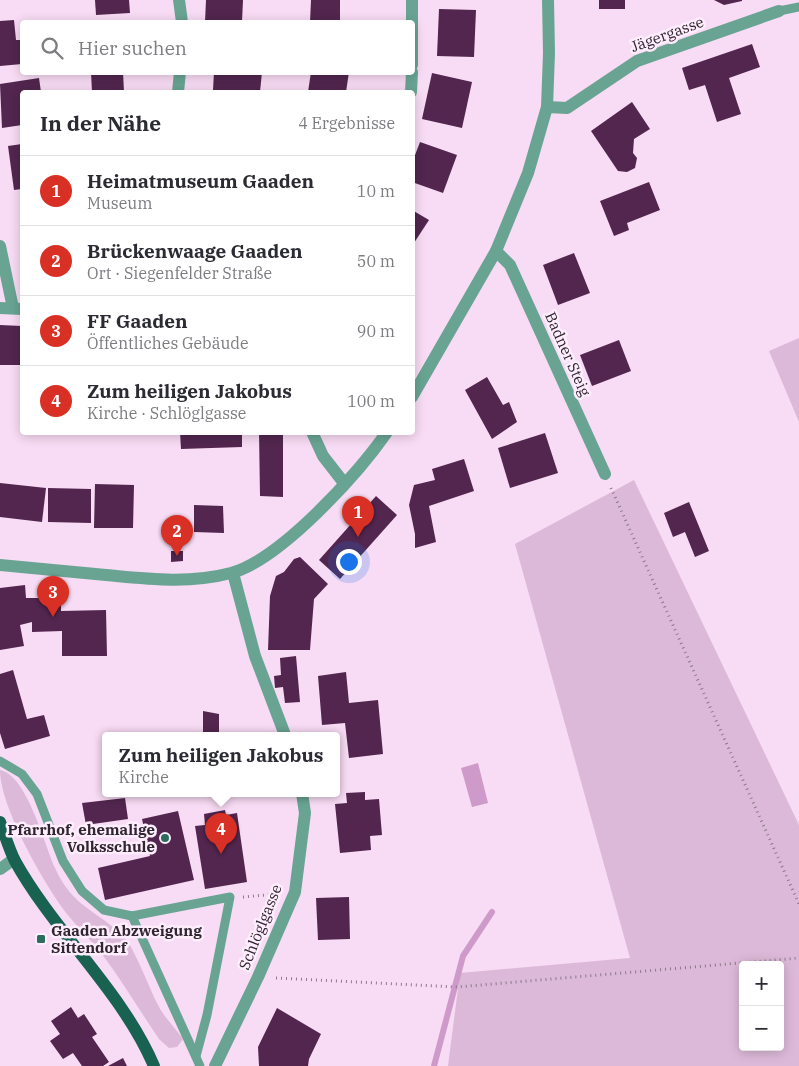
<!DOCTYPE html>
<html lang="de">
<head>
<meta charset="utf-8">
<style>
	body { margin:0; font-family:"IBM Plex Serif",serif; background:#f7f7f7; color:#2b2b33 }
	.controls { position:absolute; right:15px; bottom:15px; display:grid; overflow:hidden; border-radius:5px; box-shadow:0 2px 12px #0003 }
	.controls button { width:45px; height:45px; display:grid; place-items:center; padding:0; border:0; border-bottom:1px solid #e1e1e2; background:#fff; color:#2b2b33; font:25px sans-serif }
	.you { position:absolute; left:348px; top:561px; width:18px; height:18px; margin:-12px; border:4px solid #fff; border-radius:50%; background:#1a73e8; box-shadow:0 0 0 8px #1a73e833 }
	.badge { display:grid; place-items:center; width:32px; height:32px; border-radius:50%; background:#d93025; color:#fff; font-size:16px; font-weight:700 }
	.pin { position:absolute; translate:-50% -41px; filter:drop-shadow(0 1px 2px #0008) }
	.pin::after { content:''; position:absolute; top:26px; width:18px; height:15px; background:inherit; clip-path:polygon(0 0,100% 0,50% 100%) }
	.popup { position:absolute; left:102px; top:732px; width:238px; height:65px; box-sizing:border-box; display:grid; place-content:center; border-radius:5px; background:#fff; filter:drop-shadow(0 1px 4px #0005); font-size:16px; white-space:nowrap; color:#7c7c81 }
	.popup b { font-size:19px; color:#2b2b33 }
	.popup::after { content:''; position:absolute; left:50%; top:100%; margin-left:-10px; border:10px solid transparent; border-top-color:#fff }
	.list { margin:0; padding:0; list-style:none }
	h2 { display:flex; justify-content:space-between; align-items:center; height:65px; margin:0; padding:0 20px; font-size:21px }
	h2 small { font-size:16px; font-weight:400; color:#7c7c81 }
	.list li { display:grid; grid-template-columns:32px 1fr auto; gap:15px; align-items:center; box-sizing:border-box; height:70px; padding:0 20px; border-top:1px solid #e1e1e2 }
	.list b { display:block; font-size:19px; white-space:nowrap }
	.list p { margin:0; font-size:16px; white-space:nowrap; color:#7c7c81 }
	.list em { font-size:16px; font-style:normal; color:#7c7c81 }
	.icon { flex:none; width:28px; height:28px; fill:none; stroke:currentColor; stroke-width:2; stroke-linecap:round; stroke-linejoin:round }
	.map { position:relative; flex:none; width:799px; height:1066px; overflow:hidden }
	.search { position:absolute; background:#fff; box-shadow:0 2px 12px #0003; left:20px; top:20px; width:395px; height:55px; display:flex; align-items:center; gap:12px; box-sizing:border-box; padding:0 18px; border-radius:5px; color:#7c7c81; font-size:19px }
	.panel { position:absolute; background:#fff; box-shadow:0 2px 12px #0003; left:20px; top:90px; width:395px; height:345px; border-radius:5px }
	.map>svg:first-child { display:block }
	.green { fill:#dcb9d8; fill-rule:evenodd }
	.water { fill:#ce9ac9 }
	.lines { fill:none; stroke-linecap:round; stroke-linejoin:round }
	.stream { stroke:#ce9ac9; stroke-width:6 }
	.building { fill:#52264f }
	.path { stroke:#8c798a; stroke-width:3; stroke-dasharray:1 4; stroke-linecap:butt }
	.service { stroke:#69a493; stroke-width:9 }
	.minor { stroke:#69a493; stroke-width:12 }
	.tertiary { stroke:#69a493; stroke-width:12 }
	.primary { stroke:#196252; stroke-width:12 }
	.poi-dot { fill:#2b6d5d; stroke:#feedfc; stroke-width:2 }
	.labels { text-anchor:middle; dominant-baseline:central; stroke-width:5; stroke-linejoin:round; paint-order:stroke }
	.street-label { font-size:15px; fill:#30262f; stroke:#feedfc }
	.poi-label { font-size:15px; font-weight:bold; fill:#30262f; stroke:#feedfc; text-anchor:end }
</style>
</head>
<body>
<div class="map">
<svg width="799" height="1066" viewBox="0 0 799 1066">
	<rect width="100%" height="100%" fill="#f8dbf4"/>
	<g class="green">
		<path d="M799,338V422L769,351Z"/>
		<path d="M634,480L799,825V1066H448L460,973L630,958L515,544ZM743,965H780V1047H743Z"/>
		<path d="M0,770C27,775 45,846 55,868C73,908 96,909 124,937C134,947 150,990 158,1005C164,1017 175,1028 183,1039L177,1047L169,1048L159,1039C140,1011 122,981 102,954C91,940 78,928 67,914C44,884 0,807 0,770Z"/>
	</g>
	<path class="water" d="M478,763L488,803L472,807L461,768Z"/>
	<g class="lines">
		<path class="stream" d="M434,1066L463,956L492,912"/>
	</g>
	<g class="building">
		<path d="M95,0H129L130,13L96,15Z"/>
		<path d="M206,0H243L242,22H205Z"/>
		<path d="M311,0H340V22H310Z"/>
		<rect x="599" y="0" width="26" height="9"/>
		<path d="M714,0H742V1L724,5Z"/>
		<path d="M439,9L476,10L474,57L437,56Z"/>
		<path d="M14,20L16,40H22V64L0,66V21Z"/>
		<path d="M752,44L760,67L729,78L741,114L717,122L705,85L689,90L682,68Z"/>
		<path d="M91,72H123L124,92H92Z"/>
		<path d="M214,72H262L260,92L213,90Z"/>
		<path d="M311,72H349L346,92H308Z"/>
		<path d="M432,73L472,82L462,128L422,119Z"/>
		<path d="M39,78L41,92H22V125L2,128L0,84Z"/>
		<path d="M632,102L650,129L634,139L633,153L637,158L635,168L627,172L618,171L591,131Z"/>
		<path d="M420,142L457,155L443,193L412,182V163Z"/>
		<path d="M22,144V189L14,190L8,146Z"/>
		<path d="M649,182L660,210L627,223L629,230L614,236L600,201Z"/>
		<path d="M412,210L429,220L412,246Z"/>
		<path d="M574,253L590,293L558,305L543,265Z"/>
		<path d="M0,325L22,326V365H0Z"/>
		<path d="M619,340L631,371L592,386L580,355Z"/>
		<path d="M487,377L503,405L509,402L517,422L492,439L465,390Z"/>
		<path d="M180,432H242V447L181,449Z"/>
		<path d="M259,432H283V497L260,496Z"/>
		<path d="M545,433L558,473L510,488L498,448Z"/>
		<path d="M464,459L474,491L429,506L436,542L415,548V534L409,505L414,485L435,480L432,469Z"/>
		<path d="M0,483L46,488L42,522L0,517Z"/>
		<path d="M95,484L134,485L133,528H94Z"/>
		<path d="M48,488L91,489V523L48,522Z"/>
		<path d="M376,496L397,515L340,579L319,560Z"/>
		<path d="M689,502L709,551L695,557L685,532L673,537L664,513Z"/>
		<path d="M194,505L223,506L224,533L194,532Z"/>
		<path d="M171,551H183V561L171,562Z"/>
		<path d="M300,557L328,584L314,599L310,650H268L270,596L276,576L284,572L294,559Z"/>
		<path d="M25,585L26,598H61V611L106,610L107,656H62V631L32,632V622L20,625L24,646L0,650V588Z"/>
		<path d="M296,656L300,702L285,703L283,687L275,688L274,676L281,675L280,658Z"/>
		<path d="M13,670L27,719L44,715L50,736L5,749L0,733V674Z"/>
		<path d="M346,672L349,703L378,700L383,754L349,758L345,723L322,725L318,676Z"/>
		<path d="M203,711L219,714V735H203Z"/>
		<path d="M365,792V800L379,799L382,835L370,836L371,850L340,853L335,804L347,803L346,793Z"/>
		<path d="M125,798L128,819L86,825L82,803Z"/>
		<path d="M225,810L226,815L237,813L247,882L205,889L195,826L205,825L204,814Z"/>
		<path d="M178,811L194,880L105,900L98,868L150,856L142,819Z"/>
		<path d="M349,897L350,939L318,940L316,898Z"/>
		<path d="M71,1007L78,1018L84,1014L97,1034L92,1037L109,1062L103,1066H82L73,1053L63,1059L50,1041L60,1034L51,1021Z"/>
		<path d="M277,1008L321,1034L309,1059L308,1066H259L258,1047Z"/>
		<path d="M123,1058L127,1066H108Z"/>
	</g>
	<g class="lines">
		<g class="path">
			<path d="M611,488L799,904"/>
			<path d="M243,897L277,894"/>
			<path d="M276,978L457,987L799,958"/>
		</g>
		<g class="service">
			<path d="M779,11L799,7"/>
			<path d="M0,761L22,774L37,794L63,861L82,891L104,910L132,916L200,1066"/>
			<path d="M132,916L230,897L207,1015L196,1056"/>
		</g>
		<g class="minor">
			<path d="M179,0L182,22"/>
			<path d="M412,0V65"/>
			<path d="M178,92L180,72"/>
			<path d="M411,92L412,72"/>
			<path d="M547,107L567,108L637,61L779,11"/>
			<path d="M0,246L13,308"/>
			<path d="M496,251L510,265L605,474"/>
			<path d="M0,308L22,309"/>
			<path d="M312,432L323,456L344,483"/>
			<path d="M233,573L255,656L285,735"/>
			<path d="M215,1066L258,977L295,892L305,813L302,793"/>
		</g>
		<g class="tertiary">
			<path d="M412,397L496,251L528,173L547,107L549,53L548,0"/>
			<path d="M0,565C35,568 71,572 106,575C148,579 189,584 231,573C280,560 358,474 387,432"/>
			<path d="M0,869L14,859"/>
		</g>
		<path class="primary" d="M0,822C5,835 9,849 15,861C55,933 122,991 154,1066"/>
	</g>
	<g class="poi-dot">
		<circle cx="165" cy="838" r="5"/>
		<rect x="36" y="934" width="10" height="10" rx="2.5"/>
	</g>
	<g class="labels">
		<g class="street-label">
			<text transform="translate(667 34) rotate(-20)">Jägergasse</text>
			<text transform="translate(568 354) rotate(66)">Badner Steig</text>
			<text transform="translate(260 927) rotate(-68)">Schlöglgasse</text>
		</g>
		<g class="poi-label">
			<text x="155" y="829">Pfarrhof, ehemalige<tspan x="155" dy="17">Volksschule</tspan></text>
			<text x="51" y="930" text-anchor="start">Gaaden Abzweigung<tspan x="51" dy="17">Sittendorf</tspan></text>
		</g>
	</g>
</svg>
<div class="controls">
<button>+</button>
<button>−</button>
</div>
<div class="you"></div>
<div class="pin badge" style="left:358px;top:537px">1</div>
<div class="pin badge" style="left:177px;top:556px">2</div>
<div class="pin badge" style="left:53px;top:617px">3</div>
<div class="pin badge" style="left:221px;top:854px">4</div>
<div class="popup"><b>Zum heiligen Jakobus</b>Kirche</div>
<div class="search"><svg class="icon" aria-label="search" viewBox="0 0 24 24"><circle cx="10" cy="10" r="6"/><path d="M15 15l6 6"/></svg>Hier suchen</div>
<section class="panel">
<h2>In der Nähe<small>4 Ergebnisse</small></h2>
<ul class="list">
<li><span class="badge">1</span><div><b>Heimatmuseum Gaaden</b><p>Museum</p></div><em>10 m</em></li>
<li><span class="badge">2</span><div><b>Brückenwaage Gaaden</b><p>Ort · Siegenfelder Straße</p></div><em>50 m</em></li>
<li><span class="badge">3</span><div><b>FF Gaaden</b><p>Öffentliches Gebäude</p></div><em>90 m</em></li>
<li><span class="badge">4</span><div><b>Zum heiligen Jakobus</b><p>Kirche · Schlöglgasse</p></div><em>100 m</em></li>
</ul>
</section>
</div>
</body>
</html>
